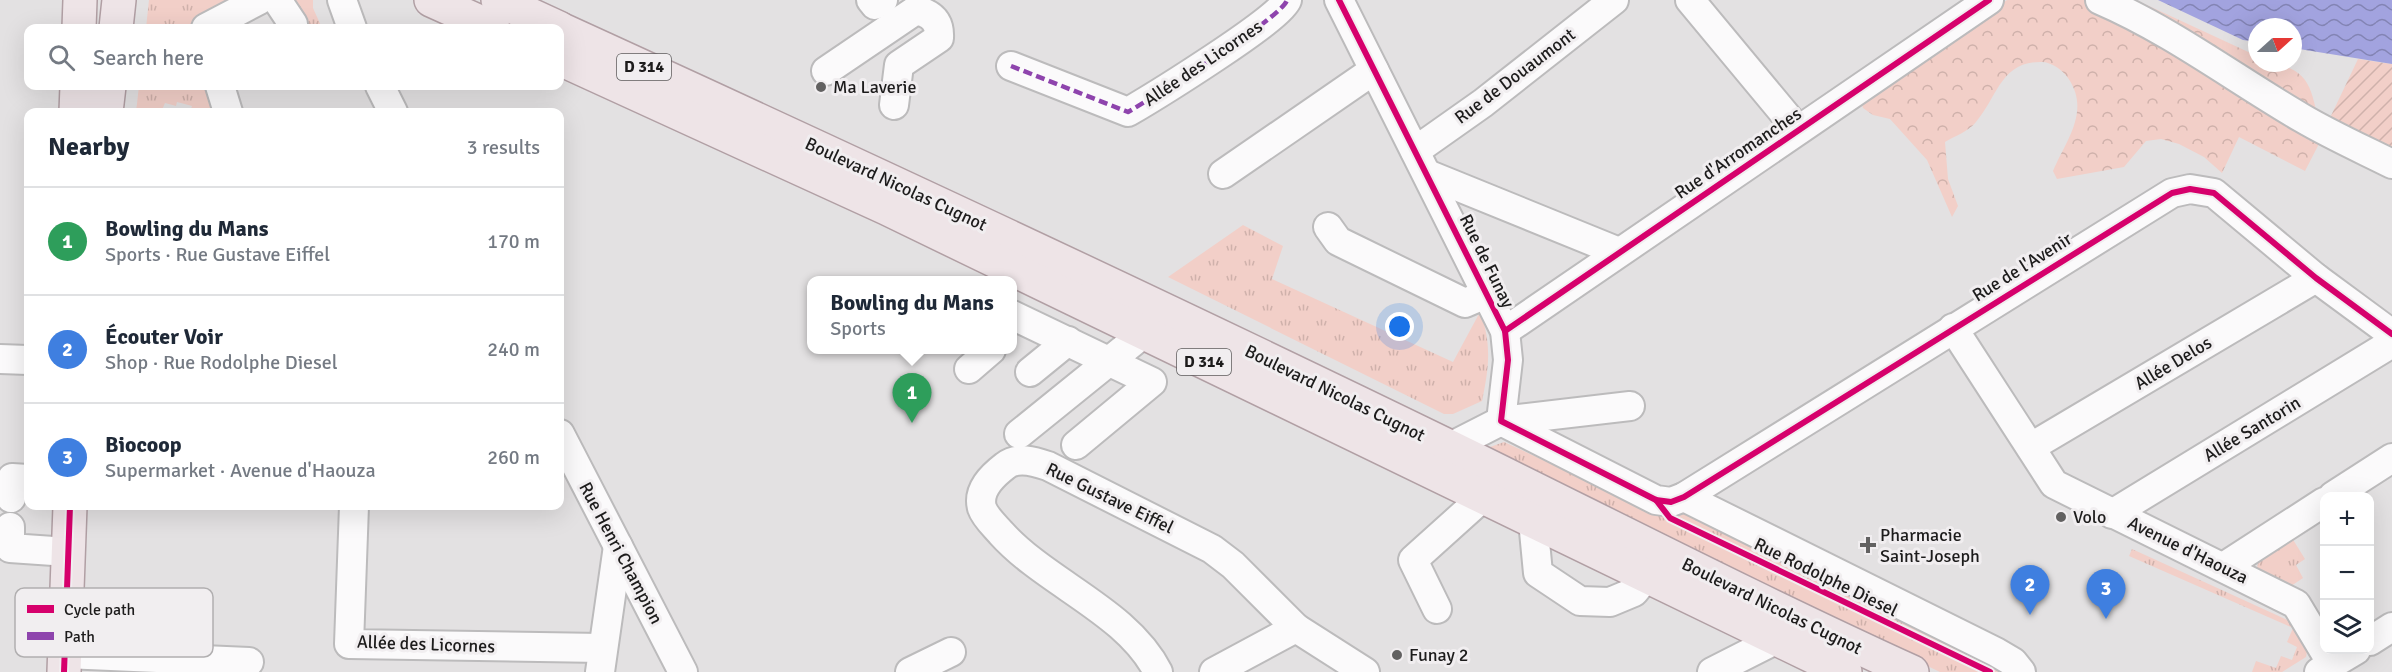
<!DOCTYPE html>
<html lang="en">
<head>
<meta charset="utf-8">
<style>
	body { margin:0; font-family:Signika,sans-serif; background:#f6f6f7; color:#1f2937 }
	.controls { position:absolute; right:18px; bottom:18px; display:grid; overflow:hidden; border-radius:12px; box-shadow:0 6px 24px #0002 }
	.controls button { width:54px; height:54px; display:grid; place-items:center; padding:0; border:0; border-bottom:2px solid #e0e1e3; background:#fff; color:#1f2937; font:30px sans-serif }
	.compass { position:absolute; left:2248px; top:18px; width:54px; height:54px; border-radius:50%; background:#fff; box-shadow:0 6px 24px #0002; rotate:69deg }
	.you { position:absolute; left:1400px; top:327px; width:21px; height:21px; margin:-15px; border:4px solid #fff; border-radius:50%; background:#1a73e8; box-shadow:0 0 0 9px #1a73e833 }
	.badge { display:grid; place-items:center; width:39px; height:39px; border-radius:50%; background:#1a73e8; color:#fff; font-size:20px; font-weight:700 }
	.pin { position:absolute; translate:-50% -50px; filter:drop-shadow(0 2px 3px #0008) }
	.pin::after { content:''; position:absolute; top:32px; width:21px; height:18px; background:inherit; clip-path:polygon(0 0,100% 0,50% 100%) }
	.popup { position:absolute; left:807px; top:276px; width:210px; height:78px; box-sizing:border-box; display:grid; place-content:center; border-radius:12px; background:#fff; filter:drop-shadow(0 2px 4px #0005); font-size:20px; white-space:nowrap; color:#747a83 }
	.popup b { font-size:22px; color:#1f2937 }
	.popup::after { content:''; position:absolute; left:50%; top:100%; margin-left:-12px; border:12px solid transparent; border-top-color:#fff }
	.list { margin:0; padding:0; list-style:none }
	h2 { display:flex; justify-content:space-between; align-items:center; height:78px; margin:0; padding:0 24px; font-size:26px }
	h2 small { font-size:20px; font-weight:400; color:#747a83 }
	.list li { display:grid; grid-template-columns:39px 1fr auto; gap:18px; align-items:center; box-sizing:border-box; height:108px; padding:0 24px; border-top:2px solid #e0e1e3 }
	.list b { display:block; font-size:22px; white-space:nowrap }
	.list p { margin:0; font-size:20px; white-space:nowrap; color:#747a83 }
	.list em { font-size:20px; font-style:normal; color:#747a83 }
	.icon { flex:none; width:33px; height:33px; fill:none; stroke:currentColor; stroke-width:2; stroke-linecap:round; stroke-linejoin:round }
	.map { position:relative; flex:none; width:2392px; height:672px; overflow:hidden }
	.search { position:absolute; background:#fff; box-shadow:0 6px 24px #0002; left:24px; top:24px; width:540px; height:66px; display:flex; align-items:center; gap:15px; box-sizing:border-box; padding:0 21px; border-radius:12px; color:#747a83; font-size:22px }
	.panel { position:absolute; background:#fff; box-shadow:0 6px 24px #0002; left:24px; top:108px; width:540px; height:402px; border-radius:12px }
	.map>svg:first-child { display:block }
	.grass { fill:url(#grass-tufts) }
	.forest { fill:url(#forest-crowns) }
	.garden { fill:url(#garden-furrows) }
	.water { fill:url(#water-waves) }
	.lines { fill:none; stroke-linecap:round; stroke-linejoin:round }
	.minor-casing { stroke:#bcbbbc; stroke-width:32 }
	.major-casing { stroke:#b19fa4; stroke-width:36 }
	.minor { stroke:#fbfafb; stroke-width:28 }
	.major { stroke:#eee4e7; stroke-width:33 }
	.quiet { stroke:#8e44ad; stroke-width:4.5; stroke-dasharray:9 4.5; stroke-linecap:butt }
	.cycleway-casing { stroke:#f1eef0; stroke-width:10 }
	.cycleway { stroke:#d6006c; stroke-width:6 }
	.poi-dot { fill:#626161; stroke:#f1eef0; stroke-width:2 }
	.labels { text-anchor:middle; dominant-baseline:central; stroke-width:6; stroke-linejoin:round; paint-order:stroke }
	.shield { fill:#f1eef0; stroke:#5d5b5c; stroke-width:1.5 }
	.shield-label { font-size:16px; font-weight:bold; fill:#1d1c1c }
	.street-label { font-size:18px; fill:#1d1c1c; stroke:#f1eef0 }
	.poi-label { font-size:18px; fill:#1d1c1c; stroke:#f1eef0; text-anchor:start }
	.key { fill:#f1eef0; stroke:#b1afb0; stroke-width:1.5 }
	.key-label { font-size:16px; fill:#1d1c1c }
</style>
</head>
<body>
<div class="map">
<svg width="2392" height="672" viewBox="0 0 2392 672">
	<defs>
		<pattern id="grass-tufts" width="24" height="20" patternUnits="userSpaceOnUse" patternTransform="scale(1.5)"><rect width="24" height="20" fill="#f2cfc8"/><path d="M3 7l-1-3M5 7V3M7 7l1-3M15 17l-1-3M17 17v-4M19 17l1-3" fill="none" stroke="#cfb1ab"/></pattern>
		<pattern id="forest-crowns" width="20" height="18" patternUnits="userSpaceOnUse" patternTransform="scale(1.5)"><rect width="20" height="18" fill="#f2cfc8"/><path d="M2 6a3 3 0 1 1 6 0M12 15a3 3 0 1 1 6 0" fill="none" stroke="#cfb1ab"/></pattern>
		<pattern id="garden-furrows" width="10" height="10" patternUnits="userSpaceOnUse" patternTransform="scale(1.5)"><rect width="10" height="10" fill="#f2cfc8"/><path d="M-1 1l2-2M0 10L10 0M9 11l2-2" fill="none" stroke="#cfb1ab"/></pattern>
		<pattern id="water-waves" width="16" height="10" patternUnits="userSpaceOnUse" patternTransform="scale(1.5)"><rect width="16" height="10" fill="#a2a3df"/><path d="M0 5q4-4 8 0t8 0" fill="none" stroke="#8384b4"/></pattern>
	</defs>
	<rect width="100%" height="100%" fill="#e3e1e2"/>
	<g class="grass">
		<path d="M149,0H242L188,28H146Z"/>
		<path d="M289,0H313V8L322,28H305Z"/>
		<path d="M139,86H206L214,112H190L192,106L177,102L176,106L165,103L161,112H136Z"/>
		<path d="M1243,225L1283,246L1272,279L1453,362L1480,312C1492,343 1489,368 1482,401L1453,414H1444L1168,277Z"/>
		<path d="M1504,442L1670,518L1689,511L2008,672H1940L1479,451Z"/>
		<path d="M2292,538L2305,559L2296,565L2303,578L2288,588L2256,571L2259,560Z"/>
		<path d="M2132,549L2294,623L2308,646L2306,657L2282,672H2252L2256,661L2276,668L2281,656L2292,660L2297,647L2287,642L2293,628L2129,556Z"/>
	</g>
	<path class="forest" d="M2007,0H2136L2257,56V63C2315,63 2311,92 2322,138L2305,171L2239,137L2222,173L2204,157L2179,144L2161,139L2146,141L2124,167L2057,179L2053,171C2066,140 2091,111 2068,78C2063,70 2051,62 2042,62C2001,61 1998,96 1976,122C1969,131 1955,136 1945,142L1948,179L1958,206L1952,217L1927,160L1890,119L1873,115L1863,108L1860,99Z"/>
	<path class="garden" d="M2358,59L2392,64V149L2329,120Z"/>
	<path class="water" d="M2158,0H2392V64L2293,48V27H2257V42L2243,40Z"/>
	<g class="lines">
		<g class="minor-casing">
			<g id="minor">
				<path d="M277,0L293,24"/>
				<path d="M342,0L352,28"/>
				<path d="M871,0L875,5L883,0"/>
				<path d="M1339,0L1505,331L1508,360L1501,421"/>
				<path d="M1690,0L1798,130"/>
				<path d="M2100,0C2172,31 2235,79 2302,118C2331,135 2362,149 2392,164"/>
				<path d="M206,28L259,0"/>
				<path d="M1011,66L1128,112C1152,98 1282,18 1287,0"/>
				<path d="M826,71L916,10C932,14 940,21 939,38L899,65L894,105"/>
				<path d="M220,86L228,112"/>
				<path d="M380,86L393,112"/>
				<path d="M1415,151L1483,103L1614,0"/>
				<path d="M1223,174L1374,70"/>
				<path d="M1427,174L1619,252"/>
				<path d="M1328,227L1338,241L1465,303L1486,294"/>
				<path d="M1012,315L1152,382L1076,445"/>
				<path d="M1953,328L2054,484L2296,604L2332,664"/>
				<path d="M1505,331L1989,0"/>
				<path d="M0,359L28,360"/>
				<path d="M969,369L991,350"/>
				<path d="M1030,372L1068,341"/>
				<path d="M1501,421L1656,500L1671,502L1684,497L2172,193L2190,189L2214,193L2316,278L2392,334"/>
				<path d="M560,434L683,672"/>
				<path d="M1019,434L1144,333"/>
				<path d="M1450,447L1501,421L1630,406"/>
				<path d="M2031,447L2316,278"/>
				<path d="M2333,496L2392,458"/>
				<path d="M1684,497L1996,652L2013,662L2021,672"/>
				<path d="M11,498L12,478L28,479"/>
				<path d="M354,506L349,644L602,648"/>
				<path d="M2112,514L2392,343"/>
				<path d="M1533,521L1538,573L1580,601L1610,602L1634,592L1647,576"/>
				<path d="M10,527V548L68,552"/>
				<path d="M2225,566L2324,502"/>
				<path d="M1437,609L1413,560L1483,497"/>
				<path d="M2370,641L2392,627"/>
				<path d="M65,654L249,662"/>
				<path d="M600,672L618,546"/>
				<path d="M910,672L951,652"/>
				<path d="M1158,672C1127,611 1047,584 1001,533C995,526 985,517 982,508C977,490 992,476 1005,466C1017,456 1034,461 1048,466L1212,549L1233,565L1296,628"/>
				<path d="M1214,672L1296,628L1365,672"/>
				<path d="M1712,672L1777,639"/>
				<path d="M2319,672L2356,650"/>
			</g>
		</g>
		<g class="major-casing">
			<g id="major">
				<path d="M431,0L493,28"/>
				<path d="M498,0L559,28"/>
				<path d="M79,28L80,0"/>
				<path d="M116,28L119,0"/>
				<path d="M560,29C858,165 1156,304 1452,448C1605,523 1756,601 1912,672"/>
				<path d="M560,59L886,208L1845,672"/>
				<path d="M76,112L77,86"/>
				<path d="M106,112L109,86"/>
				<path d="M64,672L70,506"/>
			</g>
		</g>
		<use href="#minor" class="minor"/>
		<use href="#major" class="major"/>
		<path class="quiet" d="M1011,66L1128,112C1152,98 1282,18 1287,0"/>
		<g class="cycleway-casing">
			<g id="cycleway">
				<path d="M1339,0L1505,331L1508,360L1501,421L1656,500L1671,502L1684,497L2172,193L2190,189L2214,193L2316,278L2392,334"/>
				<path d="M1505,331L1989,0"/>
				<path d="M1656,500L1670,518L1990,672"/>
				<path d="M64,672L70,506"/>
			</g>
		</g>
		<use href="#cycleway" class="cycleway"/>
	</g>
	<g class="poi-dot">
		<circle cx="821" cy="87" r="6"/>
		<circle cx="2061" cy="517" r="6"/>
		<path d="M1865 536h6v6h6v6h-6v6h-6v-6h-6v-6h6z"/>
		<circle cx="1397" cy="655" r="6"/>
	</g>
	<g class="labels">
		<g class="shield">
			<rect x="617" y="54" width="54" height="26" rx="4.5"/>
			<rect x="1177" y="349" width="54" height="26" rx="4.5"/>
		</g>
		<g class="shield-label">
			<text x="644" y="67">D 314</text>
			<text x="1204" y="362">D 314</text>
		</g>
		<g class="street-label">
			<text transform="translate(1203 63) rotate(-34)">Allée des Licornes</text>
			<text transform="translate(1515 76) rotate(-37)">Rue de Douaumont</text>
			<text transform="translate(1738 153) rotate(-34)">Rue d'Arromanches</text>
			<text transform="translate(896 184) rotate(25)">Boulevard Nicolas Cugnot</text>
			<text transform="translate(1487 261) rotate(64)">Rue de Funay</text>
			<text transform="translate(2022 267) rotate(-32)">Rue de l'Avenir</text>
			<text transform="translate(2173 363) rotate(-31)">Allée Delos</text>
			<text transform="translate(1335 393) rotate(26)">Boulevard Nicolas Cugnot</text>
			<text transform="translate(2252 429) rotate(-31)">Allée Santorin</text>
			<text transform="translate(1110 498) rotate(26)">Rue Gustave Eiffel</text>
			<text transform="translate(2188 550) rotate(26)">Avenue d'Haouza</text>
			<text transform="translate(621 553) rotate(62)">Rue Henri Champion</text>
			<text transform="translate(1826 577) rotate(26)">Rue Rodolphe Diesel</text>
			<text transform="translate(1772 606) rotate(26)">Boulevard Nicolas Cugnot</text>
			<text transform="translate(426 644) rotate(2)">Allée des Licornes</text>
		</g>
		<g class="poi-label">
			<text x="833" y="87">Ma Laverie</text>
			<text x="2073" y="517">Volo</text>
			<text x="1880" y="535">Pharmacie<tspan x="1880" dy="21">Saint-Joseph</tspan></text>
			<text x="1409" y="655">Funay 2</text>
		</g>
	</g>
	<rect x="15" y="588" width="198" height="69" rx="9" class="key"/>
	<rect x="27" y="605" width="27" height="8" fill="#d6006c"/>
	<rect x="27" y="632" width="27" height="8" fill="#8e44ad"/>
	<g class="key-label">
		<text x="64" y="615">Cycle path</text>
		<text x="64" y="642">Path</text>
	</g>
</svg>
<div class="controls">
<button>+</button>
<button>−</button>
<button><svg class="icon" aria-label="layers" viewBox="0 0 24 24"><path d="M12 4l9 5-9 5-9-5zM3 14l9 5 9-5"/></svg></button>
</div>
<svg class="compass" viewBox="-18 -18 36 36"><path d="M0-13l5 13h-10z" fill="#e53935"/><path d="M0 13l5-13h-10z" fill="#747a83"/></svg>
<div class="you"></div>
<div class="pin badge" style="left:912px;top:423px;background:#2e9e5b">1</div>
<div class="popup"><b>Bowling du Mans</b>Sports</div>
<div class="pin badge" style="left:2030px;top:615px;background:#3f7fe0">2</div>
<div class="pin badge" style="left:2106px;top:619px;background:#3f7fe0">3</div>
<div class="search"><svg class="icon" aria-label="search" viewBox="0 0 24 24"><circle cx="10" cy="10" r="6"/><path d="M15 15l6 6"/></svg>Search here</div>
<section class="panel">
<h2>Nearby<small>3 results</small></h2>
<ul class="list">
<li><span class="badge" style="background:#2e9e5b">1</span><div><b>Bowling du Mans</b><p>Sports · Rue Gustave Eiffel</p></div><em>170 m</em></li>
<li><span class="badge" style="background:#3f7fe0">2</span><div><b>Écouter Voir</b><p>Shop · Rue Rodolphe Diesel</p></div><em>240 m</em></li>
<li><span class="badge" style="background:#3f7fe0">3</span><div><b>Biocoop</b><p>Supermarket · Avenue d'Haouza</p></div><em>260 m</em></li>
</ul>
</section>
</div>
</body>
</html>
